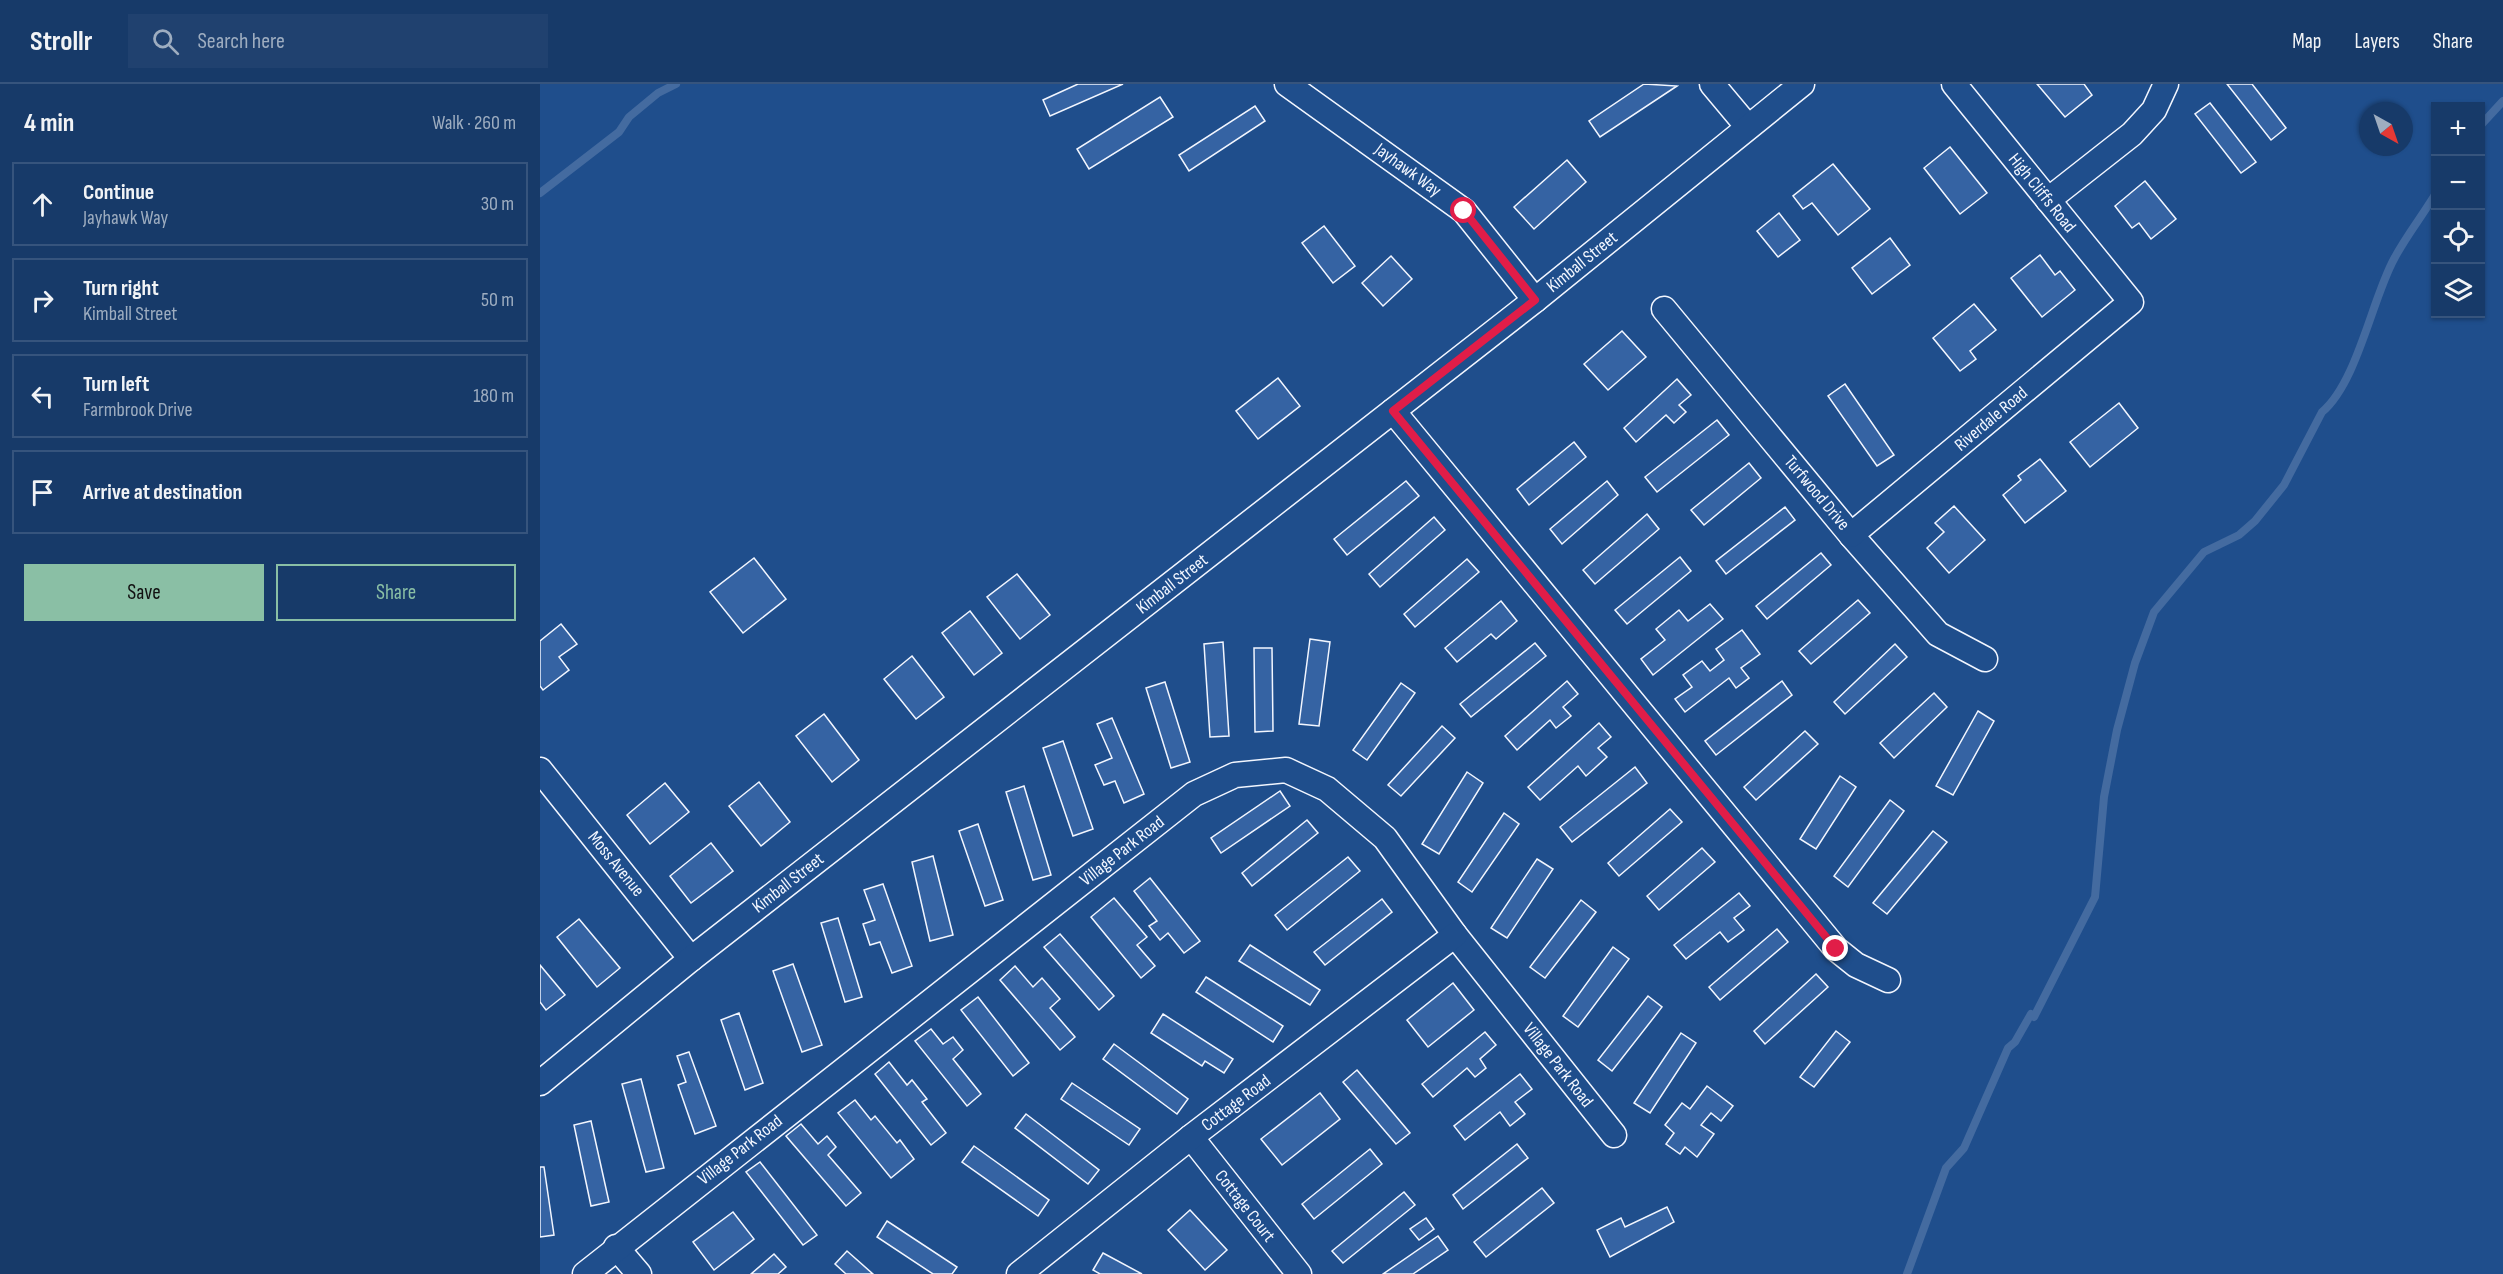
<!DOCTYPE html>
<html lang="en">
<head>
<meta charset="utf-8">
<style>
	body { margin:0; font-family:"Sofia Sans Condensed",sans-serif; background:#20416f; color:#f1f3f6 }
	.controls { position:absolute; right:18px; top:18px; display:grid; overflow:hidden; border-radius:0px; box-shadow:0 2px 4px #0004 }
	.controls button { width:54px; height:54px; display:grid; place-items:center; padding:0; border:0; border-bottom:2px solid #36547d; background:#173a69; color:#f1f3f6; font:30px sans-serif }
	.compass { position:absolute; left:1819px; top:18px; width:54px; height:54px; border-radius:50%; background:#173a69; box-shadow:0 2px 4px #0004; rotate:140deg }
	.stop { position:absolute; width:18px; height:18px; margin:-14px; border:4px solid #e11d48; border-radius:50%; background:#fff }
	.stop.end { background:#e11d48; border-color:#fff; box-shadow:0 2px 6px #0008 }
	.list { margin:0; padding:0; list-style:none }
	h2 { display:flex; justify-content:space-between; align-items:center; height:78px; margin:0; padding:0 24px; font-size:26px }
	h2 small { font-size:20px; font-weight:400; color:#9eadc0 }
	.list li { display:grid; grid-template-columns:39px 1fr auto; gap:18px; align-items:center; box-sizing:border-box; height:84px; margin:0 12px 12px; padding:0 12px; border:2px solid #36547d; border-radius:0px }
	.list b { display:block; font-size:22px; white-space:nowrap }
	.list p { margin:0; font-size:20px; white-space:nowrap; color:#9eadc0 }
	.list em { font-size:20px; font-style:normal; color:#9eadc0 }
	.actions { display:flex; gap:12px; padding:18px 24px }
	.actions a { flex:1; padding:14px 0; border:2px solid #8abfa5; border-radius:0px; text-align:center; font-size:21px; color:#8abfa5 }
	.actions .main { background:#8abfa5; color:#111 }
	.icon { flex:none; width:33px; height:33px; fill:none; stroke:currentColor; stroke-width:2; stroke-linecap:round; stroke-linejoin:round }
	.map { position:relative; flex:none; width:1963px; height:1190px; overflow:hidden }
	header { display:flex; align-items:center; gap:36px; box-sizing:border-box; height:84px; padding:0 30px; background:#173a69; border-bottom:2px solid #36547d }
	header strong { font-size:28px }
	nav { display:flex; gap:33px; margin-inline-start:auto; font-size:21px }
	.search { width:420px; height:54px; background:#20416f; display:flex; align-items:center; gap:15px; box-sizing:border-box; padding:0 21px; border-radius:0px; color:#9eadc0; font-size:22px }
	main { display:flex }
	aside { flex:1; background:#173a69 }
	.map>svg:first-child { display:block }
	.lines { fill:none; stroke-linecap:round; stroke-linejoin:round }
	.stream { stroke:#446ba0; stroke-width:8 }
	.building { fill:#3563a3; stroke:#f2f6ff; stroke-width:1.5 }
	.minor-casing { stroke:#f2f6ff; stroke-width:27 }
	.minor { stroke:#1f4e8c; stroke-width:24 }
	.route { stroke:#e11d48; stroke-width:8 }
	.labels { text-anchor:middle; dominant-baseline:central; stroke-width:4.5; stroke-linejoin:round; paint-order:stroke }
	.street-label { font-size:18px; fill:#f2f6ff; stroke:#1f4e8c }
</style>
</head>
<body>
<header>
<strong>Strollr</strong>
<div class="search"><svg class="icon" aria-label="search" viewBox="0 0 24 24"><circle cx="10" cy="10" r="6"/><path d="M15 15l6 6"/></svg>Search here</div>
<nav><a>Map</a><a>Layers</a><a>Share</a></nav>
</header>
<main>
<aside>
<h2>4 min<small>Walk · 260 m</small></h2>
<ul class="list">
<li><svg class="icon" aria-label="ahead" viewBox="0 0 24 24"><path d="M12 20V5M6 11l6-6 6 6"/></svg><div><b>Continue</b><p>Jayhawk Way</p></div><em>30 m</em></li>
<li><svg class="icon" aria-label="right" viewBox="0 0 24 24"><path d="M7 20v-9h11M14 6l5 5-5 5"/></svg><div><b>Turn right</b><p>Kimball Street</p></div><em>50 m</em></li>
<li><svg class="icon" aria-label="left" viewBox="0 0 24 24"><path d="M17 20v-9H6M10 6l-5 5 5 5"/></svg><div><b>Turn left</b><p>Farmbrook Drive</p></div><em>180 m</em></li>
<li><svg class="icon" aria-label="arrive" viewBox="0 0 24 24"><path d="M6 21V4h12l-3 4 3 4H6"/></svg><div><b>Arrive at destination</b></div></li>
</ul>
<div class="actions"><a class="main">Save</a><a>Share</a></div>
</aside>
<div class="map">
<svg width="1963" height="1190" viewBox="0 0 1963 1190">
	<rect width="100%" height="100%" fill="#1f4e8c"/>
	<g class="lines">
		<g class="stream">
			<path d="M1940,42L1963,17"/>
			<path d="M0,109L79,48L89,33L118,9L136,0"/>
			<path d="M1367,1190L1406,1084L1424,1064L1468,964L1475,958L1491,930L1494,933L1555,813L1564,713L1577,646L1595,579L1614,528L1664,468L1699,451L1715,437L1744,401L1782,328C1817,299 1832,215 1854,175C1866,152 1883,131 1896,109"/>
		</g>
	</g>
	<g class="building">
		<path d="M538,0H583L510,32L503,16Z"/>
		<path d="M1104,0L1137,2L1060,53L1049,37Z"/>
		<path d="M1497,0H1544L1552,11L1525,33Z"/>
		<path d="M1687,0H1712L1746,44L1731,56Z"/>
		<path d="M620,13L633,33L549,85L537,65Z"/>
		<path d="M1670,19L1716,78L1701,89L1655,30Z"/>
		<path d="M715,22L725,37L649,87L639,71Z"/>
		<path d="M1410,63L1447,109L1420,130L1384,84Z"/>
		<path d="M1027,76L1046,98L994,145L974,123Z"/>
		<path d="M1293,80L1330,125L1298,151L1272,119L1263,125L1253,112Z"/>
		<path d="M1605,97L1636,135L1611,155L1599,139L1592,144L1575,122Z"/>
		<path d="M1239,129L1260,156L1238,173L1217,147Z"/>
		<path d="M784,142L815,182L793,199L762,159Z"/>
		<path d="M1350,154L1370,181L1332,210L1312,184Z"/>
		<path d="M1500,171L1515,191L1520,187L1535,206L1502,233L1471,194Z"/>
		<path d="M851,172L872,195L843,222L822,199Z"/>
		<path d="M1434,220L1456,246L1430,267L1436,275L1420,287L1393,254Z"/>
		<path d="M1082,247L1106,273L1068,306L1044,280Z"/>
		<path d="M738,294L760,322L718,355L696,327Z"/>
		<path d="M1137,295L1151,311L1139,321L1146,328L1134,339L1126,331L1096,358L1084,344Z"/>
		<path d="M1305,300L1354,371L1337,382L1288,312Z"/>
		<path d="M1579,319L1598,344L1550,383L1530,358Z"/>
		<path d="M1177,336L1189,351L1117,408L1105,393Z"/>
		<path d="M1034,358L1046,373L989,421L977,405Z"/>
		<path d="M1500,375L1526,407L1485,439L1463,411L1481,396L1478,392Z"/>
		<path d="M1209,379L1221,394L1164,441L1151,426Z"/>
		<path d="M866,397L879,412L807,471L794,455Z"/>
		<path d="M1067,397L1078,411L1022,460L1010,445Z"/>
		<path d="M1414,422L1445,456L1409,489L1387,464L1404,448L1395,439Z"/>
		<path d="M1245,423L1255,436L1186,490L1176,477Z"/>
		<path d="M1107,430L1119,445L1055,500L1043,486Z"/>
		<path d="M894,433L905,446L840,503L829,490Z"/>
		<path d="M1281,469L1291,481L1227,535L1216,522Z"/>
		<path d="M1140,473L1151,487L1087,540L1075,526Z"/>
		<path d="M214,474L246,515L203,549L170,508Z"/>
		<path d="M927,475L939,488L875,543L864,530Z"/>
		<path d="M477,490L510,531L480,555L447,513Z"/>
		<path d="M1318,516L1330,529L1271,580L1259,567Z"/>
		<path d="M961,517L977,537L956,555L951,550L917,578L905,564Z"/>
		<path d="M1170,520L1183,535L1113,591L1101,575L1125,556L1116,545L1139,526L1148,537Z"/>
		<path d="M430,527L462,569L434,591L402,549Z"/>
		<path d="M21,540L37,560L19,573L29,586L3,606L0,602V557Z"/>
		<path d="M1202,546L1220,570L1201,584L1209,594L1196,604L1189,594L1145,628L1135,615L1152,603L1143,591L1162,577L1170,587L1184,576L1176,565Z"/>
		<path d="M770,555L790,558L779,642L759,640Z"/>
		<path d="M683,558L689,652L670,653L664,560Z"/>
		<path d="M995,559L1006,572L931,633L920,620Z"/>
		<path d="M1355,560L1367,573L1305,630L1294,618Z"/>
		<path d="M714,564H732L733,647L715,648Z"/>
		<path d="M372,572L404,613L376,635L344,595Z"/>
		<path d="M1027,597L1038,610L1023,623L1031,632L1016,644L1010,636L977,666L965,652Z"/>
		<path d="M1242,597L1252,611L1176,671L1165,657Z"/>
		<path d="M625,598L650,678L631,684L606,604Z"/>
		<path d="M861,599L875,609L827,676L813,666Z"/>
		<path d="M1394,609L1407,623L1354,674L1340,659Z"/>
		<path d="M1438,627L1454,637L1413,711L1396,702Z"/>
		<path d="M284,630L319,676L292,698L256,652Z"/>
		<path d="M572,634L604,710L584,719L575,697L564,701L555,681L572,674L557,640Z"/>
		<path d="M1059,639L1071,653L1058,664L1067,673L1046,692L1038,682L1000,716L988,703Z"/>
		<path d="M902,642L915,654L861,712L848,701Z"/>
		<path d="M1265,647L1278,660L1216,716L1204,703Z"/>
		<path d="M523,657L553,745L533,752L503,664Z"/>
		<path d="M1095,683L1107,699L1032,758L1020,743Z"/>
		<path d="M927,688L943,699L899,770L882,760Z"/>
		<path d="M1300,692L1316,703L1276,765L1260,755Z"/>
		<path d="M219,698L250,738L221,762L189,722Z"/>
		<path d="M125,699L149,728L110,760L87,731Z"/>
		<path d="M484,702L511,791L493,796L466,708Z"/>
		<path d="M740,707L750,722L681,769L671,754Z"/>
		<path d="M1350,716L1364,727L1308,803L1294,792Z"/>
		<path d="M1130,725L1142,738L1079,792L1068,779Z"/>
		<path d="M964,729L979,740L932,808L918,798Z"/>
		<path d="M767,736L778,749L712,802L702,789Z"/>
		<path d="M438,740L463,816L445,822L419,747Z"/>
		<path d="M1393,747L1407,758L1347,830L1333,819Z"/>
		<path d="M171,759L193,787L151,819L130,792Z"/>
		<path d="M1162,764L1175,778L1119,826L1107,812Z"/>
		<path d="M393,772L413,851L390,857L372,778Z"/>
		<path d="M808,773L820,787L747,846L735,831Z"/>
		<path d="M997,775L1013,785L967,854L951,844Z"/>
		<path d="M610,794L660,857L644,869L628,849L620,856L609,842L617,837L594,807Z"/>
		<path d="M343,800L372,882L352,889L340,858L330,861L323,840L335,836L324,806Z"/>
		<path d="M1199,809L1210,822L1194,834L1204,846L1188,858L1180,848L1146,875L1134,861Z"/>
		<path d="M574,814L607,853L597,861L615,882L601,894L551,833Z"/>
		<path d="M842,815L852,828L785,881L774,868Z"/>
		<path d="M1041,816L1056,828L1005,894L990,883Z"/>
		<path d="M298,834L322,913L305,918L281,839Z"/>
		<path d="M39,835L80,884L57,903L17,853Z"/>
		<path d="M1237,845L1248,858L1180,916L1169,903Z"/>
		<path d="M520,850L574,912L559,926L504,863Z"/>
		<path d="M710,861L780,906L770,921L699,877Z"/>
		<path d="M1073,863L1089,875L1038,943L1023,932Z"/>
		<path d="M253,880L282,961L262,968L233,887Z"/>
		<path d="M0,881L25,911L6,926L0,918Z"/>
		<path d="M475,882L493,903L502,894L520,915L510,924L535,953L520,966L460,896Z"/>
		<path d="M1276,890L1288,903L1225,960L1214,947Z"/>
		<path d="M666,893L743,942L733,958L656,908Z"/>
		<path d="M913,899L934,926L888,963L867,936Z"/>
		<path d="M1108,912L1122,923L1072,987L1058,976Z"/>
		<path d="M438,913L489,979L473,992L421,926Z"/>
		<path d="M199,929L223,999L205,1006L181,936Z"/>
		<path d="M623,930L693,975L684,989L665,977L662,982L611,949Z"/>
		<path d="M391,945L403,960L413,953L423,966L413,975L441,1010L427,1022L375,957Z"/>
		<path d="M1296,947L1310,958L1274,1003L1260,993Z"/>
		<path d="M945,948L956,961L940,975L946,984L935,993L927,984L893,1013L882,1000Z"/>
		<path d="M1141,949L1156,959L1110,1029L1094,1019Z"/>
		<path d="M574,960L648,1015L637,1030L563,975Z"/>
		<path d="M149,968L176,1042L155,1050L138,1001L146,998L137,972Z"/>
		<path d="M349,978L367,1001L372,996L387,1015L382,1018L406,1049L391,1061L335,990Z"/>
		<path d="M817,986L870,1049L856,1060L803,998Z"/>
		<path d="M980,990L992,1005L975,1018L985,1030L970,1042L960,1028L925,1056L914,1042Z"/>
		<path d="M101,995L124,1084L106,1088L82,1000Z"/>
		<path d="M532,999L600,1045L589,1061L521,1015Z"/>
		<path d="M1167,1002L1193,1022L1181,1037L1171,1029L1161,1041L1174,1050L1157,1073L1145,1063L1140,1070L1126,1060L1134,1049L1125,1041L1142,1019L1150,1025Z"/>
		<path d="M780,1009L800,1035L742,1081L721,1055Z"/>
		<path d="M315,1016L331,1036L335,1032L357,1059L360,1056L374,1075L351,1094L298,1029Z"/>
		<path d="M486,1030L559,1086L548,1100L475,1044Z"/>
		<path d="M51,1037L69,1118L51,1122L34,1041Z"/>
		<path d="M261,1040L278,1060L287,1052L296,1063L288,1071L321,1109L306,1122L246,1052Z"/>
		<path d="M977,1060L988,1074L923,1125L913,1111Z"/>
		<path d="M434,1062L509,1116L498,1132L422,1078Z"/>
		<path d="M830,1065L842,1080L774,1135L762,1120Z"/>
		<path d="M220,1078L277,1151L263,1161L206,1088Z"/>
		<path d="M0,1083H4L14,1151L0,1153Z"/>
		<path d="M1002,1104L1014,1119L946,1173L934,1158Z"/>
		<path d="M864,1108L875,1121L803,1179L792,1167Z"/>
		<path d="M1127,1123L1134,1138L1070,1173L1057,1146L1081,1134L1085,1143Z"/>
		<path d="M650,1126L687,1166L665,1186L628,1146Z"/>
		<path d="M193,1128L214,1155L174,1186L153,1158Z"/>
		<path d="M886,1134L894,1145L879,1156L870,1145Z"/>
		<path d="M347,1137L417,1183L412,1190H393L337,1153Z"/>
		<path d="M898,1152L908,1166L873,1190H843Z"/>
		<path d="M307,1167L333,1190H306L295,1180Z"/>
		<path d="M563,1169L602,1190H560L553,1186Z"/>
		<path d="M234,1170L246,1183L238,1190H211Z"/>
	</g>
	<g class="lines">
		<g class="minor-casing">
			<g id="minor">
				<path d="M747,0L924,127L995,216"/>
				<path d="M1172,0L1208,43"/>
				<path d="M1508,116L1592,50L1614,26L1626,0"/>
				<path d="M1124,225L1311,451L1398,550L1445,575"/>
				<path d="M853,327L1296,865L1316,881L1348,896"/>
				<path d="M1311,451L1591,218L1414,0"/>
				<path d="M0,686L151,875"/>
				<path d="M0,999L151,875L995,216L1262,0"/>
				<path d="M651,1053L759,1190"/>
				<path d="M76,1163L99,1190"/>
				<path d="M45,1190L654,710L695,691L746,686L787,705L845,754L915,851L1074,1051"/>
				<path d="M479,1190L651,1053L915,851"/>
			</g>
		</g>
		<use href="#minor" class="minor"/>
	</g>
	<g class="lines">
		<path class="route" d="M924,127L995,216L853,327L1296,865"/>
	</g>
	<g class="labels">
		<g class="street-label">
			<text transform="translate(868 86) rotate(36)">Jayhawk Way</text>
			<text transform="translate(1502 109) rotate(51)">High Cliffs Road</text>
			<text transform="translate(1042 178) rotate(-39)">Kimball Street</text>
			<text transform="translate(1451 335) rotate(-40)">Riverdale Road</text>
			<text transform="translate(1277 409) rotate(50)">Turfwood Drive</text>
			<text transform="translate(632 500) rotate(-38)">Kimball Street</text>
			<text transform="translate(582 767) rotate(-38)">Village Park Road</text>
			<text transform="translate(76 780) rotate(51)">Moss Avenue</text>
			<text transform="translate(248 799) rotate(-38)">Kimball Street</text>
			<text transform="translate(1018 981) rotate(52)">Village Park Road</text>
			<text transform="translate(696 1019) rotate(-37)">Cottage Road</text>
			<text transform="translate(200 1066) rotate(-38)">Village Park Road</text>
			<text transform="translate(705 1122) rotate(52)">Cottage Court</text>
		</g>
	</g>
</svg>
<div class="controls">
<button>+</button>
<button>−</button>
<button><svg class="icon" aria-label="locate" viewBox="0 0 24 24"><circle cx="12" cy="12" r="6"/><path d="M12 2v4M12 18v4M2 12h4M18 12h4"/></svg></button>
<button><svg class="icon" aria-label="layers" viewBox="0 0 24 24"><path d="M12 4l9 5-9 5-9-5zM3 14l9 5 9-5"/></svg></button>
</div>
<svg class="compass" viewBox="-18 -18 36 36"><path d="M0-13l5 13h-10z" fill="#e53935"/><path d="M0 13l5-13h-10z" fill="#9eadc0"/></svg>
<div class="stop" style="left:924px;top:127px"></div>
<div class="stop end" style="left:1296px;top:865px"></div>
</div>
</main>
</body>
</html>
